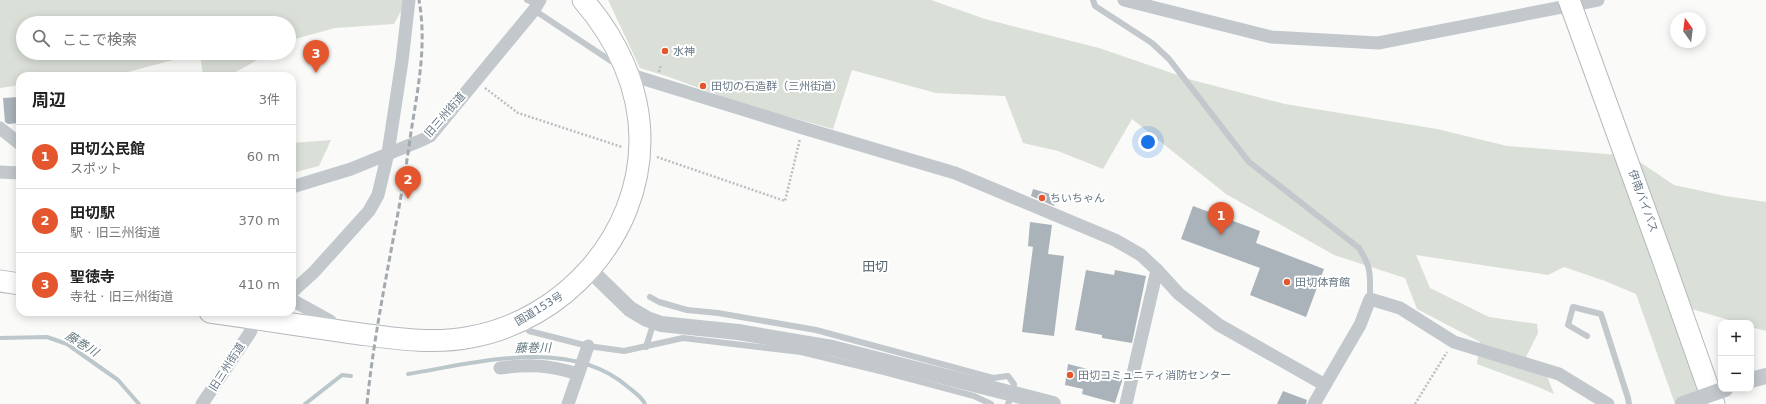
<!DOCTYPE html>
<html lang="ja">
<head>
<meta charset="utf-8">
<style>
	body { margin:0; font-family:"DejaVu Sans","Noto Sans JP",sans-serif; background:#f2f2f2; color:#222 }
	.controls { position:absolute; right:12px; bottom:12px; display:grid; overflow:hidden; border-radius:8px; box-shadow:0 2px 10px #0003 }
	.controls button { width:36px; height:36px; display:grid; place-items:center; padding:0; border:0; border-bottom:1px solid #e0e0e0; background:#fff; color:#222; font:20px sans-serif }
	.compass { position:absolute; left:1670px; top:12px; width:36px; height:36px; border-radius:50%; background:#fff; box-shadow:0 2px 10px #0003; rotate:346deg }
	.you { position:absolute; left:1148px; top:142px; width:14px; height:14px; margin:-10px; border:3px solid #fff; border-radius:50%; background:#1a73e8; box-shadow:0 0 0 6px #1a73e833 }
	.badge { display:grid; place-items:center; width:26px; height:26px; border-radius:50%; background:#e4572e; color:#fff; font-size:13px; font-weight:700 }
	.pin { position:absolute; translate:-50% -33px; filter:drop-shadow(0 1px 2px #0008) }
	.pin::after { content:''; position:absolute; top:21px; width:14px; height:12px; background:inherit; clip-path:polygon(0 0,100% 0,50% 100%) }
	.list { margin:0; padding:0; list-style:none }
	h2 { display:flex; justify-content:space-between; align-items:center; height:52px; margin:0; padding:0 16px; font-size:17px }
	h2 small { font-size:13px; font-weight:400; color:#767676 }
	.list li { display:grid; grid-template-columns:26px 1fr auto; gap:12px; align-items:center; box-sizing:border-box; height:64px; padding:0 16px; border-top:1px solid #e0e0e0 }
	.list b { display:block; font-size:15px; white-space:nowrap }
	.list p { margin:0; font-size:13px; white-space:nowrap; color:#767676 }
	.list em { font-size:13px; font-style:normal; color:#767676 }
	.icon { flex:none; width:22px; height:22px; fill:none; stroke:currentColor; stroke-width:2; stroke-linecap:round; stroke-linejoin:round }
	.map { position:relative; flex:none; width:1766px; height:404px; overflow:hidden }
	.search { position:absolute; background:#fff; box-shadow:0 2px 10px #0003; left:16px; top:16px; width:280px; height:44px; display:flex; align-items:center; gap:10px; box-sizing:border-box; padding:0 14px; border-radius:22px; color:#767676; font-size:15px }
	.panel { position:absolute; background:#fff; box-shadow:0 2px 10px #0003; left:16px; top:72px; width:280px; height:244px; border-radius:12px }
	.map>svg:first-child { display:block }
	.green { fill:#dadfd7 }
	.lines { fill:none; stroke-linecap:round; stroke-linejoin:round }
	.stream { stroke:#bbc7cb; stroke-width:4 }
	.building { fill:#aab3b9 }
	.trunk-casing { stroke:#b4b9bd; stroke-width:23 }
	.path { stroke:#bbbfc2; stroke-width:2.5; stroke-dasharray:2 2; stroke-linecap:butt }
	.service { stroke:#c3c8cc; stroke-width:6 }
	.minor { stroke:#c3c8cc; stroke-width:13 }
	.tertiary { stroke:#c3c8cc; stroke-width:16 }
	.trunk { stroke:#fff; stroke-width:21 }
	.rail { stroke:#a2aab0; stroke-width:3; stroke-dasharray:6 3; stroke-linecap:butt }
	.trunk-bridge-casing { stroke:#b4b9bd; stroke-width:23; stroke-linecap:butt }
	.tertiary-bridge { stroke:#c3c8cc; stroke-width:16 }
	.trunk-bridge { stroke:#fff; stroke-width:21 }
	.poi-dot { fill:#e4572e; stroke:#fff; stroke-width:1.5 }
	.labels { text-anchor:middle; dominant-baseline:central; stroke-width:4; stroke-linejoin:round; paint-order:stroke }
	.poi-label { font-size:11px; fill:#657683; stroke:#fff; text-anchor:start }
	.street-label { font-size:11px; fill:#657683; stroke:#fff }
	.water-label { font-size:12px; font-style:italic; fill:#60757c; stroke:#fff }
	.quarter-label { font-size:13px; fill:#57646e; stroke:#fff }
</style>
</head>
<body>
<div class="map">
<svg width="1766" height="404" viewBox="0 0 1766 404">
	<rect width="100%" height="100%" fill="#fafaf8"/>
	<g class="green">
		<path d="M0,0H407L394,24L335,28L295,39L289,42V23H23V53H199L113,76H20V85L0,88Z"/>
		<path d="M608,0H931L985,19L1099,48L1192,80L1285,104L1437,129L1507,146L1631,156L1674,185L1725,196L1766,202V331L1751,327V323H1739L1668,302L1703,404H1675L1636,294L1605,281L1564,267L1548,275L1416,255L1430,288L1489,317L1537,324L1538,333L1526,357L1543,366L1554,394L1536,386L1477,364L1480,342L1417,309L1405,278L1334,255L1226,194L1132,119L1103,169L1058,151L1023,143L1005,96L936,93L852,70L833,129L740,103L669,77L640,68Z"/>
		<path d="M200,53H270L234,73V76H203Z"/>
		<path d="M331,140L319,166L292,173V143Z"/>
	</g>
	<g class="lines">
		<g class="stream">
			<path d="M0,338L47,337L67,344L118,380L139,404"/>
			<path d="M408,374C476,363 570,336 628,387C634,392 642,397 645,404"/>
			<path d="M305,404L342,375L351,376"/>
		</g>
	</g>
	<g class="building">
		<path d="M20,97V123L8,124L5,122L3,98Z"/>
		<path d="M1033,189L1057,196L1054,206L1031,196Z"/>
		<path d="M1193,206L1260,231L1256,243L1324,269L1306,317L1250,295L1260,268L1181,239Z"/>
		<path d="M1030,222L1052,225L1048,254L1064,256L1054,336L1022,332L1033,247L1028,246Z"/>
		<path d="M1086,270L1114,275L1115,270L1146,276L1132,343L1102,338V335L1075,330Z"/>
		<path d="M1068,364L1123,378L1115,403L1082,394L1083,389L1065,385Z"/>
		<path d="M1283,391L1307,400L1306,404H1277Z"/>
	</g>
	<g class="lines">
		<g class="trunk-casing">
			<g id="trunk">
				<path d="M1661,254L1714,404"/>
				<path d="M0,281L20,284"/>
				<path d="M210,312C258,319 305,326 353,333C392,338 432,345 471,337C564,320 640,236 640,140C640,88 617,39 583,0"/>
			</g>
		</g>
		<g class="path">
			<path d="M659,72L661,65"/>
			<path d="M485,88L518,113L622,147"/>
			<path d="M657,157L785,201L800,139"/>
			<path d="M1415,404L1447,352"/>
		</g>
		<g class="service">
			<path d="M527,0L537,4"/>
			<path d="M1093,0L1095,6L1152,43L1169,59L1249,162L1359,248C1372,269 1370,274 1370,299"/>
			<path d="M534,10L614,63H617"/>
			<path d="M650,297L659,302L687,310L718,313L816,330L993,378L1008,376L1014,384L1012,394L1008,404"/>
			<path d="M529,331L588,346L624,351L683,338L801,352L884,372L974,396L991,404"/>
			<path d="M1587,336L1568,325L1573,307L1601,314L1628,398L1629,404"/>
			<path d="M646,347L652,328"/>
		</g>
		<g class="minor">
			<path d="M1124,0L1271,37L1378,43L1598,0"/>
			<path d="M628,74L803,128L955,173L1115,240L1141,255L1157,270L1179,294L1219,325L1325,385L1360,325L1370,299L1400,308L1454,342L1559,374L1608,404"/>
			<path d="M0,128L20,144"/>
			<path d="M0,172L20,173"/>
			<path d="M292,187L351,169L422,140L430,136L534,10L540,0"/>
			<path d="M292,292L314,272L369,211L378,195L388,153L402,61L409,0"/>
			<path d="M292,300L330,321L338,331"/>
			<path d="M500,368C531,364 549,365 578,374"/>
			<path d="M202,404L251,331"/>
			<path d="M568,404L588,346"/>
			<path d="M1126,404L1157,270"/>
			<path d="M1314,404L1325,385"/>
		</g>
		<g class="tertiary">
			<path d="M590,270L630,309L647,319L661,324L738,332L832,348L1053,404"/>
			<path d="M1751,380L1766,376"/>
		</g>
		<use href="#trunk" class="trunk"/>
		<path class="rail" d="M367,404C376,312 399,223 411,132C418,88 427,45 419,0"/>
		<g class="trunk-bridge-casing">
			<path id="trunk-bridge" d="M1569,0L1661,254"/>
		</g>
		<path class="tertiary-bridge" d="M1683,404L1725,389"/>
		<use href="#trunk-bridge" class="trunk-bridge"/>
	</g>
	<g class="poi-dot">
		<circle cx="665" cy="51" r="4"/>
		<circle cx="703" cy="86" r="4"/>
		<circle cx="1042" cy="198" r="4"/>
		<circle cx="1287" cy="282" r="4"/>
		<circle cx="1070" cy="375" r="4"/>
	</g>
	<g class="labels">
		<g class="poi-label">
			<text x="673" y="51">水神</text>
			<text x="711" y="86">田切の石造群（三州街道）</text>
			<text x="1050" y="198">ちいちゃん</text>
			<text x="1295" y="282">田切体育館</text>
			<text x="1078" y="375">田切コミュニティ消防センター</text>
		</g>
		<g class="street-label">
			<text transform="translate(445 115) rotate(-49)">旧三州街道</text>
			<text transform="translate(1643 201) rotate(70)">伊南バイパス</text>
			<text transform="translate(539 309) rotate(-31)">国道153号</text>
			<text transform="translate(227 367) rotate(-57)">旧三州街道</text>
		</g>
		<g class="water-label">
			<text transform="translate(82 344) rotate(32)">藤巻川</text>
			<text transform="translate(533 348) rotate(-1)">藤巻川</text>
		</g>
		<g class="quarter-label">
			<text x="875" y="266">田切</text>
		</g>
	</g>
</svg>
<div class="controls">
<button>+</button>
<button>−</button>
</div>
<svg class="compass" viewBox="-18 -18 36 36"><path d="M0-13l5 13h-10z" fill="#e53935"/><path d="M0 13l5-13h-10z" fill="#767676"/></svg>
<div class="you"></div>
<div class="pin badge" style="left:1221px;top:235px">1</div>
<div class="pin badge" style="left:408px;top:199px">2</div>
<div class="pin badge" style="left:316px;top:73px">3</div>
<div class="search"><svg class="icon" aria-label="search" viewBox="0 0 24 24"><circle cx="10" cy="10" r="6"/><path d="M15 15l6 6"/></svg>ここで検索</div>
<section class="panel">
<h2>周辺<small>3件</small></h2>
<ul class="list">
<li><span class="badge">1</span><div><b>田切公民館</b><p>スポット</p></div><em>60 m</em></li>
<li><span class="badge">2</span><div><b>田切駅</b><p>駅 · 旧三州街道</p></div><em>370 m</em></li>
<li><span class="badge">3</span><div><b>聖徳寺</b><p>寺社 · 旧三州街道</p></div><em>410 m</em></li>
</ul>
</section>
</div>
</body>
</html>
